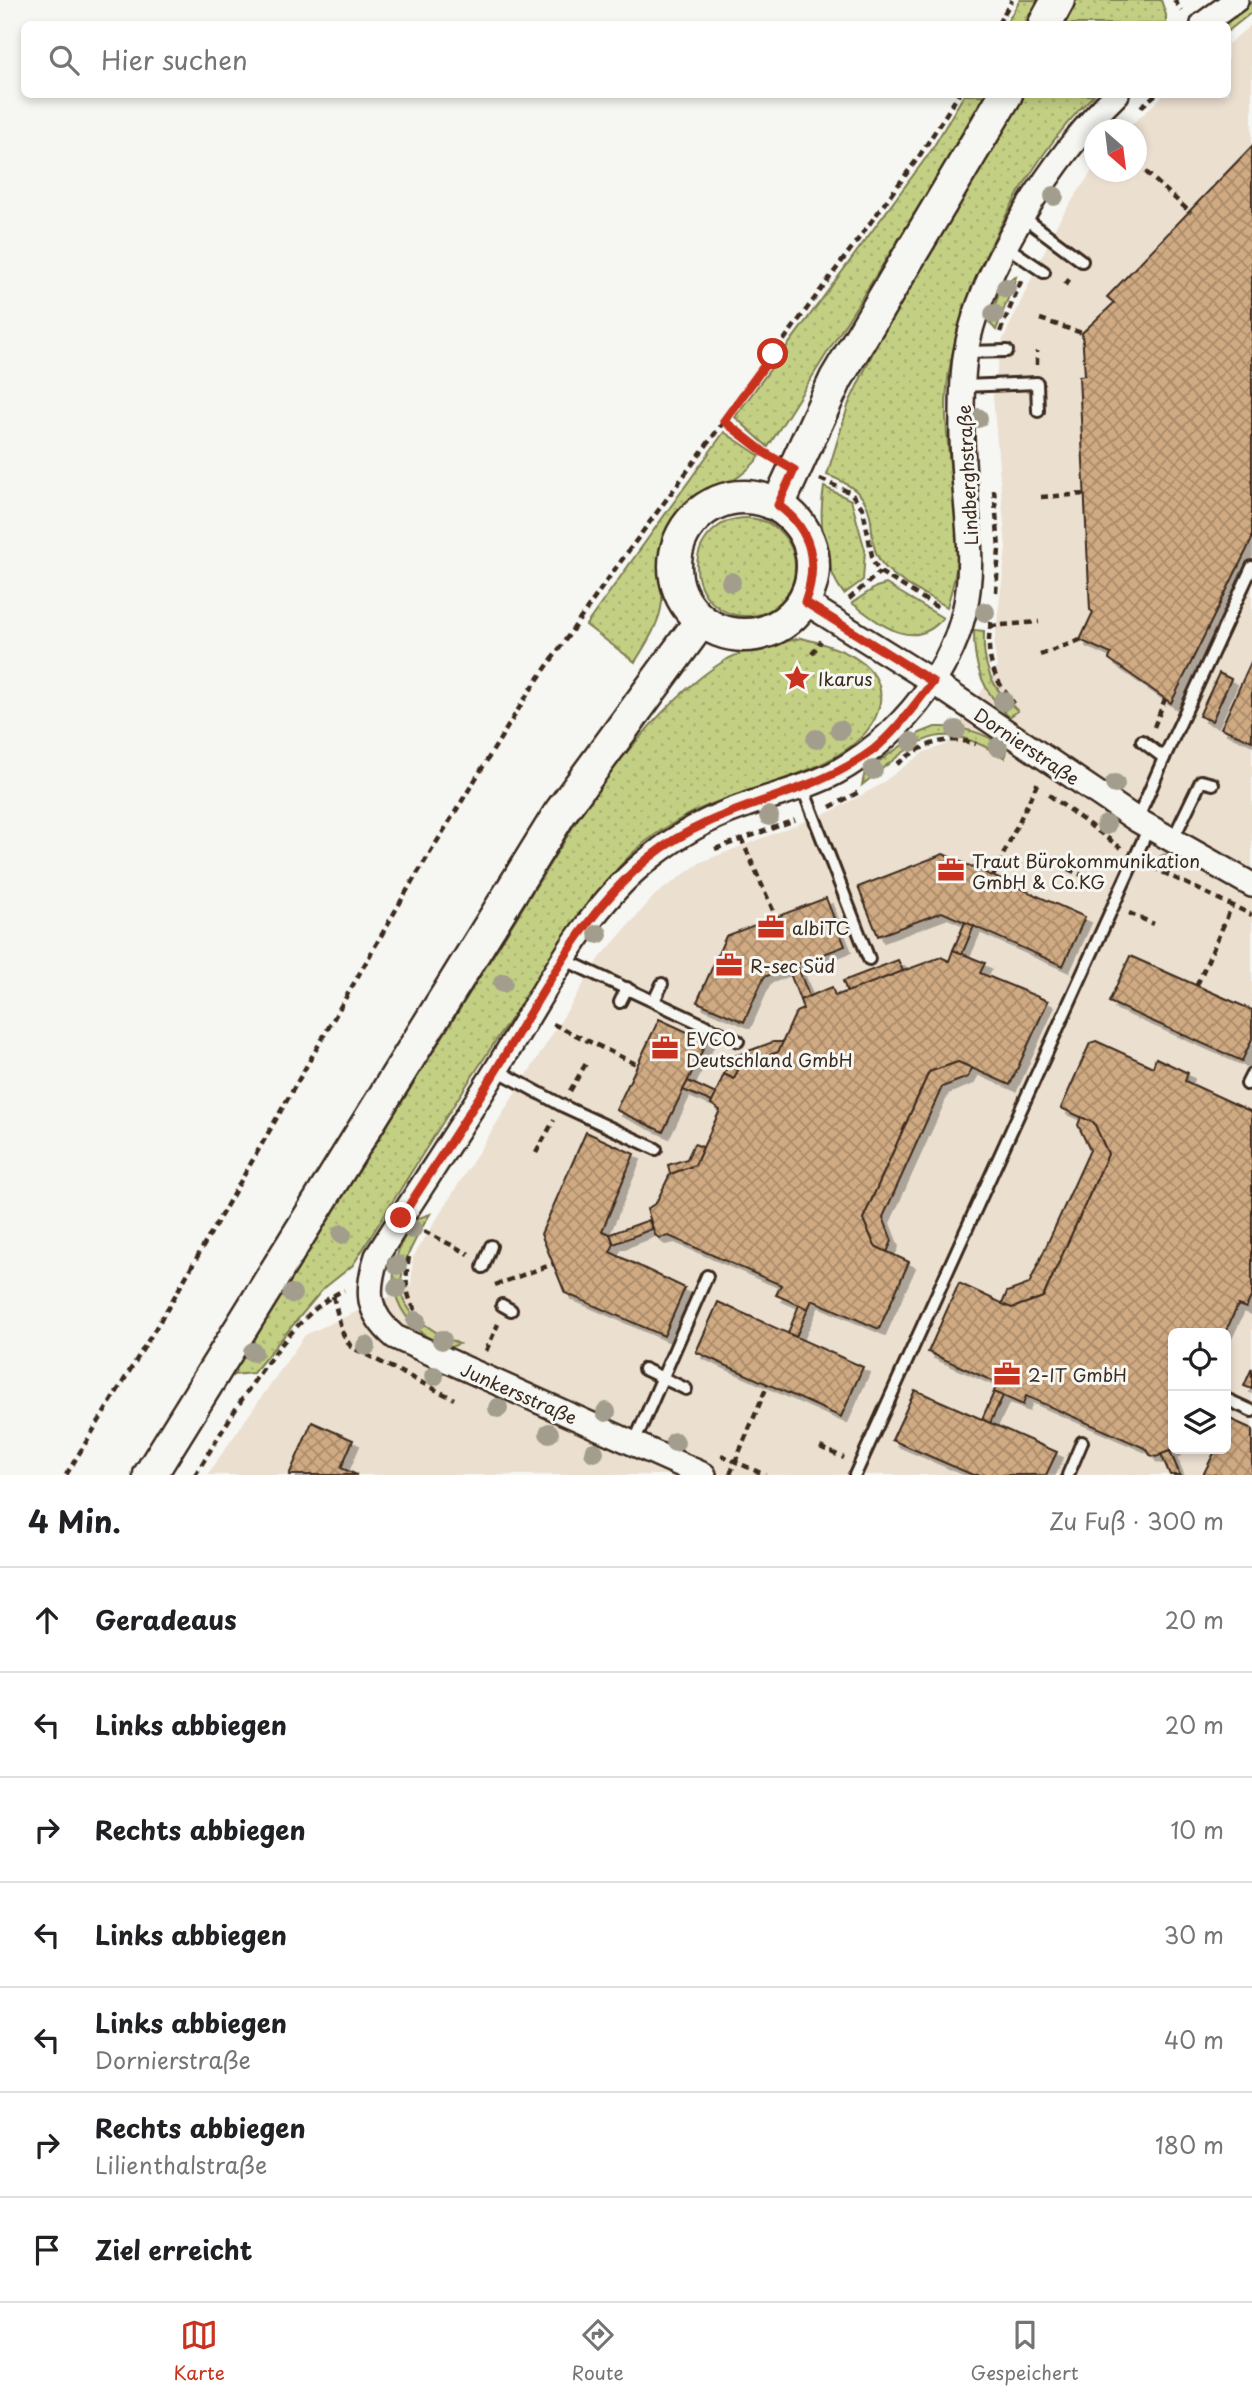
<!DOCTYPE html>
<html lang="de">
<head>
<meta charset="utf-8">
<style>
	body { margin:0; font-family:"Playpen Sans",sans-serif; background:#f6f6f6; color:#202124 }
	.controls { position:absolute; right:21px; bottom:21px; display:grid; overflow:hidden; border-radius:10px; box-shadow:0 4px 10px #0003 }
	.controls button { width:63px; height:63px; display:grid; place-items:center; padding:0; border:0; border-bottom:2px solid #e0e0e0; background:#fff; color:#202124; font:35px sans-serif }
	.compass { position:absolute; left:1084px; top:119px; width:63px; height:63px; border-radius:50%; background:#fff; box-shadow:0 4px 10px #0003; rotate:152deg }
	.stop { position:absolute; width:21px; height:21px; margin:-16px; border:5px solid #c8321e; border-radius:50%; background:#fff }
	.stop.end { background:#c8321e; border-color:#fff; box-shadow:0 2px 7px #0008 }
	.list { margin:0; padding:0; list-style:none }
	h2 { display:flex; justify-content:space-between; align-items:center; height:91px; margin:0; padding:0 28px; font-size:30px }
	h2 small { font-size:23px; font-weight:400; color:#757577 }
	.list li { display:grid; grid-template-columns:46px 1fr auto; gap:21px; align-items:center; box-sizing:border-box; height:105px; padding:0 28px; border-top:2px solid #e0e0e0 }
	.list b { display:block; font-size:26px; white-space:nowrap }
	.list p { margin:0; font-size:23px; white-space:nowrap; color:#757577 }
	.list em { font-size:23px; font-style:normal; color:#757577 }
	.icon { flex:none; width:38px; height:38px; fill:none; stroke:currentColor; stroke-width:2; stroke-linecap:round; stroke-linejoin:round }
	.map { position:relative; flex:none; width:1252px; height:1475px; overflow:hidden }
	.search { position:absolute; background:#fff; box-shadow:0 4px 10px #0003; left:21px; right:21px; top:21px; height:77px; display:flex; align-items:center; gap:18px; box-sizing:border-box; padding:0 24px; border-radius:10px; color:#757577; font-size:26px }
	.sheet { height:826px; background:#fff }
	nav { display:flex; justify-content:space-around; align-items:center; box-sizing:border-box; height:98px; border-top:2px solid #e0e0e0; background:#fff; font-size:19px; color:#757577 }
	nav a { display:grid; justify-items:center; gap:4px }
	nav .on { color:#c8321e }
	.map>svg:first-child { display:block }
	.built { fill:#ebdfd0; fill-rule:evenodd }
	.grass { fill:url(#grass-dots); stroke:#7f7d51; stroke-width:2 }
	.building { fill:url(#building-cross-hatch); stroke:#3b2a1e; stroke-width:2; filter:url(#shadow) }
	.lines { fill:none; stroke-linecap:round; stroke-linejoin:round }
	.lane-casing { stroke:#3b2a1e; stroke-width:16 }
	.street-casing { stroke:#3b2a1e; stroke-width:28 }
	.secondary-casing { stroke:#3b2a1e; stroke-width:37 }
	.path { stroke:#3b2a1e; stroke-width:4.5; stroke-dasharray:7 5; stroke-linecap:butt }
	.lane { stroke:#f6f6f2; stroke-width:10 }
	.street { stroke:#f6f6f2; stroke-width:23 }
	.secondary { stroke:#f6f6f2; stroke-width:32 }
	.tree { fill:#a29d8c }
	.route { stroke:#c8321e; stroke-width:9 }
	.labels { text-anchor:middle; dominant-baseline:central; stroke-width:6; stroke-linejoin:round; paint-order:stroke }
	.street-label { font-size:18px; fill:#3b2a1e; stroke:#f6f6f2 }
	.poi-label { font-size:18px; fill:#3b2a1e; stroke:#f6f6f2; text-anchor:start }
</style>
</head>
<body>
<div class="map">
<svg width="1252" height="1475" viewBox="0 0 1252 1475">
	<defs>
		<pattern id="grass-dots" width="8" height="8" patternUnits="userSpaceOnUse" patternTransform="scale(1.75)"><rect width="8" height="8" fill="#c3d084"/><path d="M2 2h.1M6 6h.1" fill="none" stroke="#a8b372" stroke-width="1.8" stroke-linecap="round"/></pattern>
		<pattern id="building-cross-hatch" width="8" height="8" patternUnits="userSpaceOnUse" patternTransform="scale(1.75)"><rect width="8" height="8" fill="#d0aa82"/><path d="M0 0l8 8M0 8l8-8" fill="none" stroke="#aa8b6a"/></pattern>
		<filter id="shadow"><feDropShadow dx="6" dy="6" stdDeviation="0" flood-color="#0004"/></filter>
	</defs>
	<rect width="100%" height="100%" fill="#f6f6f2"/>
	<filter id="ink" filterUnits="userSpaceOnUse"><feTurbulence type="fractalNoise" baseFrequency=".0143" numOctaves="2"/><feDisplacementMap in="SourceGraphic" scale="14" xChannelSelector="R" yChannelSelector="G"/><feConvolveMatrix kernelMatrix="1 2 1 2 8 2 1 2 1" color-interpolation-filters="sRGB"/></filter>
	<g filter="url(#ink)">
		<path class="built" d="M1252,24V1475H207L305,1335L411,1287L413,1257L600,958L655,895L701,862L834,810L878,786L924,752L946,745L997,668L994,646L1006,548L993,397L1001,344L1058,222L1094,168V172H1136V130L1127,129L1164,95L1228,94V44ZM1173,1333H1226V1449H1173Z"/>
		<g class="grass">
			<path d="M1020,0H1038L1024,24H1006Z"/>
			<path d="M1076,0H1161L1166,15V24H1063Z"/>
			<path d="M1252,2V12L1228,31L1225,22Z"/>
			<path d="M964,95H984L922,202L768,447L735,417L931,151Z"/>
			<path d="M1023,95H1094C1024,160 947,309 946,406C945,458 960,509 957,561C956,576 951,592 947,607C929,596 903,585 887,569C855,539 896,500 827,475L849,403L886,325Z"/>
			<path d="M1016,277L996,330L989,322L1003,282Z"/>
			<path d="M724,432L760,456C733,492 689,493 669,538C660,557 664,581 662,602C660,623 646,644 635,662L586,625Z"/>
			<path d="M824,487L851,500L865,550L863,580L844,594C823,566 818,522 824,487Z"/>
			<circle cx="746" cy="567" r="49"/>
			<path d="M886,584L943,618C914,653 880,624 852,603L876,587Z"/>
			<path d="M974,630L984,631C982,666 991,688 1018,711L1009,717C983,691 973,667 974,630Z"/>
			<path d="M801,638C835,646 893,663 878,711C859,769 751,785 702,808C686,815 670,825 656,834C612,864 585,912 555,955C483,1055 419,1160 353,1265L323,1289L253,1373L232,1375L596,790C633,745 674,692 724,661C746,648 777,644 801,638Z"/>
			<path d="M935,727C962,726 984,732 1006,748L1005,758C936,715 919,740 862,785L865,771L920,733Z"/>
			<path d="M430,1214C392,1277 382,1309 459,1344L445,1349C388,1316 380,1275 413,1220Z"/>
		</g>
		<g class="building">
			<path d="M1252,146V539L1171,703L1109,659L1111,654L1080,640L1093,612L1090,610L1079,376L1085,375L1082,333L1114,303L1107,297Z"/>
			<path d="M1252,660V741L1221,728Z"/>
			<path d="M1219,673L1231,679L1212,721L1199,716Z"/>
			<path d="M943,854L1085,917L1063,966L942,912L878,936L858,887Z"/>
			<path d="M826,898L845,946L764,977L744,1022L697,1002L726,936Z"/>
			<path d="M965,922L974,926L962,954L953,950Z"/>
			<path d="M953,950L985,963L980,973L1048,1001L1010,1085L958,1062L929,1072L863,1219L875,1246L909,1262L879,1329L812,1300L808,1309L776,1295L781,1285L669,1236L659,1238L655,1235L647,1209L656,1203L670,1174L695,1165L720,1110L711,1104L724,1074L734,1079L740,1065L778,1052L796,1012L803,1009L800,1000L832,987L835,996L941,957L949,961Z"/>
			<path d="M1130,956L1252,1010V1039L1242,1061L1109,1002Z"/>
			<path d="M898,960L903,971L847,992L843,981Z"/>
			<path d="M797,965L809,996L800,1000L788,968Z"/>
			<path d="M659,1019L707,1041L663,1132L616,1110Z"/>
			<path d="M1096,1041L1153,1067L1156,1058L1188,1073L1185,1081L1252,1112V1295L1246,1308L1238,1305L1225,1333H1173L1175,1449L1156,1457L1150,1455L1147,1449L1026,1396L1023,1405L994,1392L997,1383L928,1352L959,1283L1012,1308L1043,1297L1108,1154L1094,1123L1061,1108L1090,1043Z"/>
			<path d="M773,1042H783L778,1052L740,1065L734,1079L724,1074L732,1057Z"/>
			<path d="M958,1062L972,1068L968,1077L942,1087L883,1217L892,1241L887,1252L875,1246L863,1219L929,1072Z"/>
			<path d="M688,1081L716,1094L712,1102L683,1090Z"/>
			<path d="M1081,1117L1094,1123L1108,1154L1043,1297L1012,1308L1002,1304L1007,1292L1029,1284L1090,1150L1078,1125Z"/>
			<path d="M586,1132L634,1154L602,1231L610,1234L614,1244L610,1252L685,1288L664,1336L565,1293L541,1234Z"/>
			<path d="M694,1144L703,1147L695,1165L670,1174L668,1165L687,1159Z"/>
			<path d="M649,1220L652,1229L614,1244L610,1234Z"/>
			<path d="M718,1302L863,1367L841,1417L696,1352Z"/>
			<path d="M799,1305L808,1309L796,1337L788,1333Z"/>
			<path d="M1252,1368V1389L1244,1386Z"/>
			<path d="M915,1390L1057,1452L1046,1475H973L892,1440Z"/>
			<path d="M994,1392L1003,1396L990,1423L982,1419Z"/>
			<path d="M1230,1419L1252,1429V1475H1203L1216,1449H1226V1429Z"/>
			<path d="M312,1422L353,1440L341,1468L357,1475H289Z"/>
			<path d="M1170,1451L1180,1475H1170L1161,1454Z"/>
		</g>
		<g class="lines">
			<g class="lane-casing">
				<g id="lane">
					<path d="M1023,217L1082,261"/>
					<path d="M1007,247L1044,272"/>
					<path d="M966,352L1007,351"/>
					<path d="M963,386L1037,383L1038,411"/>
					<path d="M1164,758L1252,567"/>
					<path d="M802,786L869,959"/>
					<path d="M1137,820L1164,758L1142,741"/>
					<path d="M1172,841L1201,781L1213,784"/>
					<path d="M563,959L738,1041"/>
					<path d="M654,1001L662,984"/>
					<path d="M620,1002L627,988"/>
					<path d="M497,1070L563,1106L656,1149"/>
					<path d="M1247,1084L1252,1074"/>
					<path d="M483,1267L491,1246"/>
					<path d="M502,1305L511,1310"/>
					<path d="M644,1369L686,1389"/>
					<path d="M1226,1399L1252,1411"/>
					<path d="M634,1443L707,1276"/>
					<path d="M855,1475L1149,827"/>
					<path d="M1068,1475L1082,1442"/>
				</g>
			</g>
			<g class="street-casing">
				<g id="street">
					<path d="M1203,24L1236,0"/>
					<path d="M805,602L933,682L1137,820L1252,885"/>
					<path d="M704,1475L395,1337C366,1312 366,1291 377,1256C416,1194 457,1133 496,1070C541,999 583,910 651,857C677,836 709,818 741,807C772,795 808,788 837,772C876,750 909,718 933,682C995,591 959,515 962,418C962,396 962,373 966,352C980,269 1057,151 1117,94"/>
				</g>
			</g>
			<g class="secondary-casing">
				<g id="secondary">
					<path d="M1045,24L1058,0"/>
					<circle cx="744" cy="566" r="69"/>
					<path d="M778,505L836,379L1006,94"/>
					<path d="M150,1475L560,813L701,621"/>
				</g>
			</g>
			<g class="path">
				<path d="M1174,0L1182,11"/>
				<path d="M998,24L1012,0"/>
				<path d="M1141,107L1156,94"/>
				<path d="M1146,172L1191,213"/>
				<path d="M1065,285L1072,276"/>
				<path d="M1040,319L1082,333"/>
				<path d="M1000,332L1022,279"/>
				<path d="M1037,365V351"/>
				<path d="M724,421L771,457"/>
				<path d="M820,479L851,493L863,509L873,561L880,572L940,609"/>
				<path d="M994,490L999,548L996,592"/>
				<path d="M1041,497L1086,494"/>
				<path d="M849,599L880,572"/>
				<path d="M991,622C985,655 992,678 1014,703"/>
				<path d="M990,626L1039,622"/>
				<path d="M812,654L821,641"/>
				<path d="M1040,655L1080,640"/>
				<path d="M1154,727L1165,699"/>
				<path d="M897,764C922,745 945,734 976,744"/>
				<path d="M1049,795L1121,848"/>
				<path d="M830,807L859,792"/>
				<path d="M741,838L776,917"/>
				<path d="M715,849L795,820"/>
				<path d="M1152,867L1252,915"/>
				<path d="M1068,869L1102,884"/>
				<path d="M993,876L1038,782"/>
				<path d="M1129,913L1154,924"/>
				<path d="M1197,985L1232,906"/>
				<path d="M553,1024L638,1065"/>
				<path d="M570,1091L588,1060"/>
				<path d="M536,1153L554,1120"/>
				<path d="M424,1231L469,1254"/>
				<path d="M409,1257C404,1282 405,1304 426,1321"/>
				<path d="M495,1285L553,1264"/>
				<path d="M333,1296L342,1332L351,1347L454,1399"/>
				<path d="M486,1351L498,1324"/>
				<path d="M820,1447L844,1458"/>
				<path d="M721,1455L765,1475"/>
				<path d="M730,1474L768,1384"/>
				<path d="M66,1475L168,1308L409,887L529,692L610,576L918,158L959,94"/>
				<path d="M195,1475C230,1420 285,1317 344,1290"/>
			</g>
			<use href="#lane" class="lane"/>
			<use href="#street" class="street"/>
			<use href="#secondary" class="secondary"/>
		</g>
		<g class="tree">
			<circle cx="1054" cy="196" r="10"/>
			<circle cx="1006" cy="288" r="10"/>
			<circle cx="994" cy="314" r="10"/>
			<circle cx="978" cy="418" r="10"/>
			<circle cx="731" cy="582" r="10"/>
			<circle cx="985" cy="612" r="10"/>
			<circle cx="1003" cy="701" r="10"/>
			<circle cx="840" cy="730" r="10"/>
			<circle cx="956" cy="730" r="10"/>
			<circle cx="816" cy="739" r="10"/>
			<circle cx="911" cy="742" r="10"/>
			<circle cx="998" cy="747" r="10"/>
			<circle cx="873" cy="770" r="10"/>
			<circle cx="1115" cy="784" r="10"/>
			<circle cx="769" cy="816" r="10"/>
			<circle cx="1106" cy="825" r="10"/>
			<circle cx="1166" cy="863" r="10"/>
			<circle cx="598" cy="934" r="10"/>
			<circle cx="503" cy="983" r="10"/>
			<circle cx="412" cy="1229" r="10"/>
			<circle cx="342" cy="1234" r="10"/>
			<circle cx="397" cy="1265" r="10"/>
			<circle cx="397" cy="1288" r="10"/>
			<circle cx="292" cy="1294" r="10"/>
			<circle cx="416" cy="1321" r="10"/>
			<circle cx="442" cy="1340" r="10"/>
			<circle cx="366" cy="1346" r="10"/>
			<circle cx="253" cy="1352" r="10"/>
			<circle cx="434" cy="1376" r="10"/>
			<circle cx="498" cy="1408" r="10"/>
			<circle cx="606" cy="1412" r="10"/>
			<circle cx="549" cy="1433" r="10"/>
			<circle cx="675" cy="1442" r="10"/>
			<circle cx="594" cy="1452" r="10"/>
		</g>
	</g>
	<g class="lines" filter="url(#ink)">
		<path class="route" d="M401,1218C433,1168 467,1118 498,1067C542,994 583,912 650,857C719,801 807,800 873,750C896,732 914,705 933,682L805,602C819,562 812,530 778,505L794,470L765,453L724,421L773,354"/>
	</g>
	<defs>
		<g id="sight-bare" transform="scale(2.1)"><path d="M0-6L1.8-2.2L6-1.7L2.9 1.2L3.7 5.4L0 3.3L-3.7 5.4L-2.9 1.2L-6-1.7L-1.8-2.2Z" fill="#c8321e" stroke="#f6f6f2" stroke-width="2.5" paint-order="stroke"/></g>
		<g id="office-bare" transform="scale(2.1)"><path d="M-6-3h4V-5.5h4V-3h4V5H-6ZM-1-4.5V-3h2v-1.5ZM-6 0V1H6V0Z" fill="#c8321e" stroke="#f6f6f2" stroke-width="2.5" paint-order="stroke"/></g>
	</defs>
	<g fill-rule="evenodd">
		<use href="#sight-bare" x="797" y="678"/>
		<use href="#office-bare" x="951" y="870"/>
		<use href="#office-bare" x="771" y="927"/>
		<use href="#office-bare" x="729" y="965"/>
		<use href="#office-bare" x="665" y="1048"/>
		<use href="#office-bare" x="1007" y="1374"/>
	</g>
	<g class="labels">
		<g class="street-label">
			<text transform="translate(967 475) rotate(-93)">Lindberghstraße</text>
			<text transform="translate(1027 746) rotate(34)">Dornierstraße</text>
			<text transform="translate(519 1393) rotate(24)">Junkersstraße</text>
		</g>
		<g class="poi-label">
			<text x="818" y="678">Ikarus</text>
			<text x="972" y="860">Traut Bürokommunikation<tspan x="972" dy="21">GmbH &amp; Co.KG</tspan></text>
			<text x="792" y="927">albiTC</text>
			<text x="750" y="965">R-sec Süd</text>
			<text x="686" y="1038">EVCO<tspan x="686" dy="21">Deutschland GmbH</tspan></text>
			<text x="1028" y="1374">2-IT GmbH</text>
		</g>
	</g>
</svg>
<div class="controls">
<button><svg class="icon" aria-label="locate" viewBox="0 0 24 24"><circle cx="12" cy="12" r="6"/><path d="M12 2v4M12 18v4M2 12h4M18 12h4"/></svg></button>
<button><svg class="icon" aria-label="layers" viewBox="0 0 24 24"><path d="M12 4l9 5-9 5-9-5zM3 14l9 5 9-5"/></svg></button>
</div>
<svg class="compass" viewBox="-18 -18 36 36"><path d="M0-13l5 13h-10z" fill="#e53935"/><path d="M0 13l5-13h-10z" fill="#757577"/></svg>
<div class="stop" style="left:773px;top:354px"></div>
<div class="stop end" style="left:401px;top:1218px"></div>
<div class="search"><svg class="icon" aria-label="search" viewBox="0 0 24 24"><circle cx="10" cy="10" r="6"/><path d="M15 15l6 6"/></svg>Hier suchen</div>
</div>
<section class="sheet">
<h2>4 Min.<small>Zu Fuß · 300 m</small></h2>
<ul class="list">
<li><svg class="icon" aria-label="ahead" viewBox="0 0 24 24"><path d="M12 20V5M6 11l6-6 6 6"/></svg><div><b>Geradeaus</b></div><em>20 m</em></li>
<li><svg class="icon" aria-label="left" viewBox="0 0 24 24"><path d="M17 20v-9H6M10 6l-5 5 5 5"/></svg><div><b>Links abbiegen</b></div><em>20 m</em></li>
<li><svg class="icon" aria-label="right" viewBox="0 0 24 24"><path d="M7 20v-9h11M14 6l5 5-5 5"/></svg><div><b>Rechts abbiegen</b></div><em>10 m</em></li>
<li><svg class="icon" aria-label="left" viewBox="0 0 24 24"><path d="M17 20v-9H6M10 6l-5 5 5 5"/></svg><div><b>Links abbiegen</b></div><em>30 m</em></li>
<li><svg class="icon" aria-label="left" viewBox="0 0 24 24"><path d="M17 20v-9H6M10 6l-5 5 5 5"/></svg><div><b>Links abbiegen</b><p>Dornierstraße</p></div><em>40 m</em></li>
<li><svg class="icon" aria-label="right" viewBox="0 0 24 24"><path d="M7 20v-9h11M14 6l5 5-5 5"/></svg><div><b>Rechts abbiegen</b><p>Lilienthalstraße</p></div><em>180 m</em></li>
<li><svg class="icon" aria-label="arrive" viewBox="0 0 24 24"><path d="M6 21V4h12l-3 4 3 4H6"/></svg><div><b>Ziel erreicht</b></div></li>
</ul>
</section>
<nav>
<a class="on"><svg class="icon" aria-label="map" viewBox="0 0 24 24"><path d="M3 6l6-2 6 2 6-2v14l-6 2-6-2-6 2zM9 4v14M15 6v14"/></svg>Karte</a>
<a><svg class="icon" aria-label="directions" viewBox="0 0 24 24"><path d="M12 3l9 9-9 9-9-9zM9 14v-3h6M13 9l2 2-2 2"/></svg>Route</a>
<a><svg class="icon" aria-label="saved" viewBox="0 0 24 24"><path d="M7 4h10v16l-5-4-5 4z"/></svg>Gespeichert</a>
</nav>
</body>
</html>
